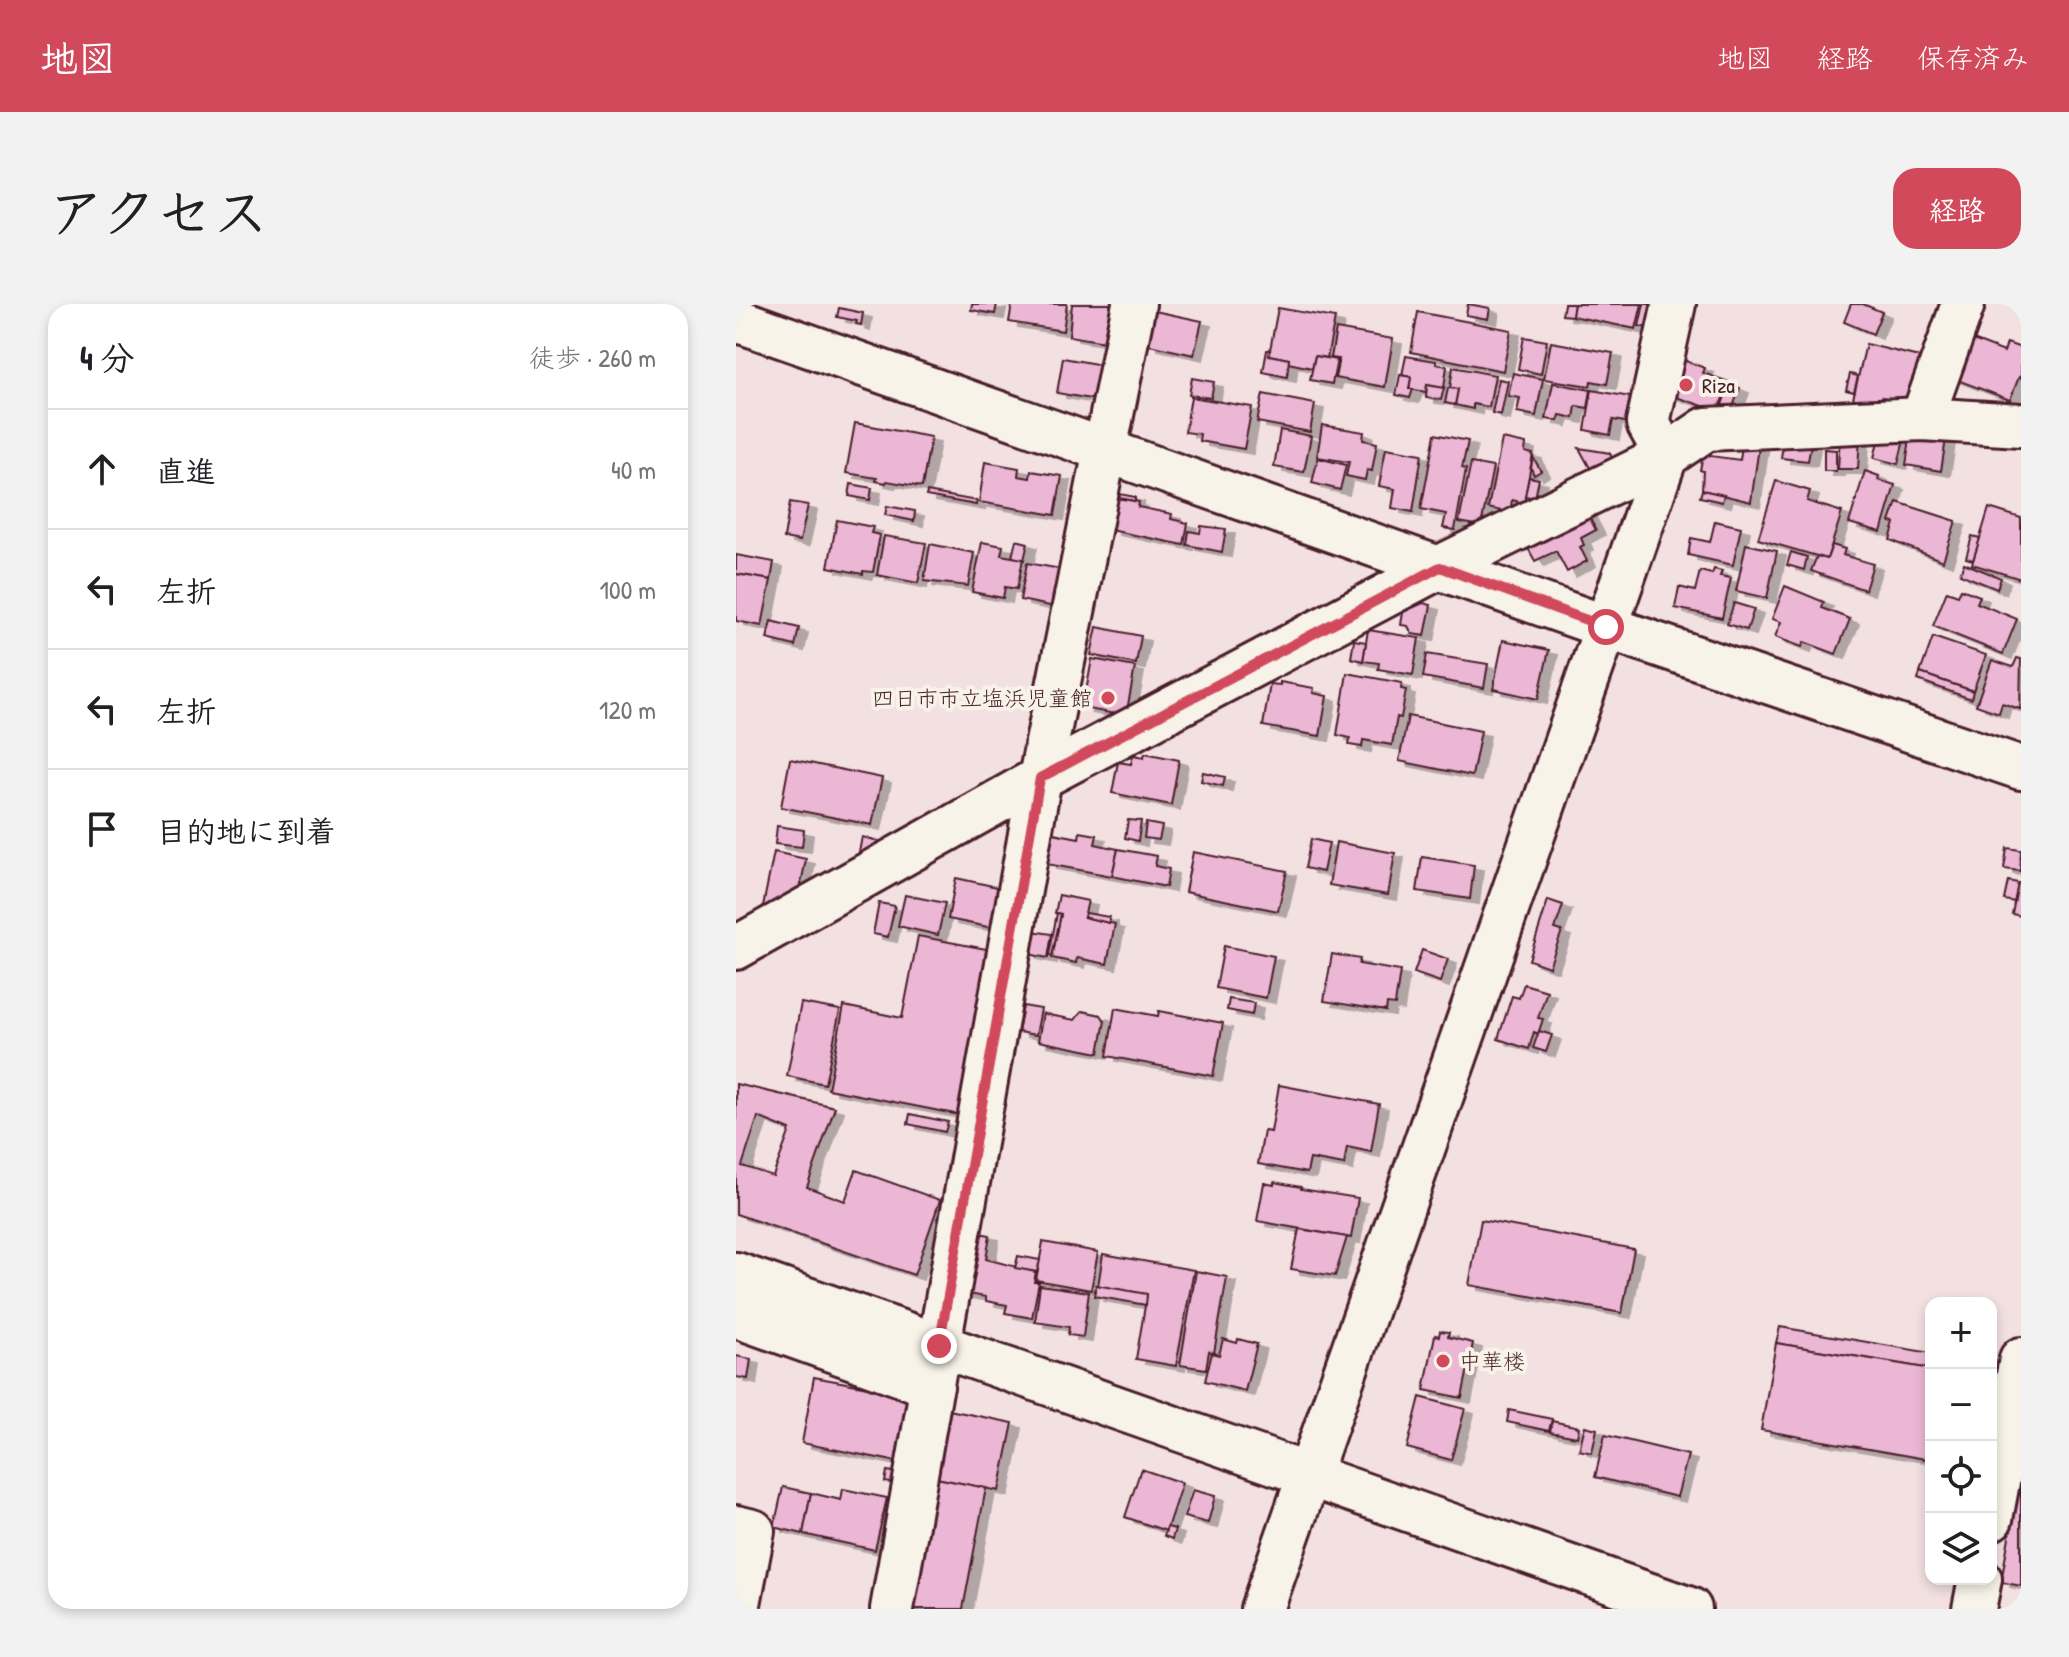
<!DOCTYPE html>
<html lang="ja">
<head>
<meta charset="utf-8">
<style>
	body { margin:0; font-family:"Patrick Hand","Klee One",sans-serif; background:#f2f2f2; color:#202124 }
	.controls { position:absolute; right:24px; bottom:24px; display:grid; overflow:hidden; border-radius:16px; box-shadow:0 4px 12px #0003 }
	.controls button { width:72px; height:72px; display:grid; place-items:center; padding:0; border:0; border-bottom:2px solid #e0e0e0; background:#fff; color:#202124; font:40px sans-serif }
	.stop { position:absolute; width:24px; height:24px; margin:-18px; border:6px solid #d1495b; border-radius:50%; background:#fff }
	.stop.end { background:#d1495b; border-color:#fff; box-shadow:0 2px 8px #0008 }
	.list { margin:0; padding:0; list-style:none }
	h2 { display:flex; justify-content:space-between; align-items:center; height:104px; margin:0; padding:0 32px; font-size:34px }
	h2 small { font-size:26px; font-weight:400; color:#757577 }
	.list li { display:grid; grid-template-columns:52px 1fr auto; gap:24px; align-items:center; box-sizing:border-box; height:120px; padding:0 32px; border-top:2px solid #e0e0e0 }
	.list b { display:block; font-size:30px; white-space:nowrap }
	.list em { font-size:26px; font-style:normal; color:#757577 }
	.icon { flex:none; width:44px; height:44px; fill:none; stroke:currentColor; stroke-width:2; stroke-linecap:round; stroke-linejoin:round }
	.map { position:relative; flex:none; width:1285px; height:1305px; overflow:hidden; border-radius:24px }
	header { display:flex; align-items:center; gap:48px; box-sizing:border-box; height:112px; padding:0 40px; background:#d1495b; color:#fff }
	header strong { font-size:38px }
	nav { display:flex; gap:44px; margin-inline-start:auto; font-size:28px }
	.intro { display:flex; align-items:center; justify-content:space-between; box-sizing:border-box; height:192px; padding:0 48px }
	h1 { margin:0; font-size:56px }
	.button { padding:20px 36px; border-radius:24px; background:#d1495b; color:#fff; font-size:28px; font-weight:700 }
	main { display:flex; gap:48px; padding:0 48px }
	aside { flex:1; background:#fff; border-radius:24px; box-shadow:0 4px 12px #0003 }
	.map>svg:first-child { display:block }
	.building { fill:#ebb7d4; stroke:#4a1f2b; stroke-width:2; fill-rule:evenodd; filter:url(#shadow) }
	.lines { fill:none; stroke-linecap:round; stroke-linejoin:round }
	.minor-casing { stroke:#4a1f2b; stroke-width:48 }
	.minor { stroke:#f7f3e8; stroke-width:42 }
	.route { stroke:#d1495b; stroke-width:10 }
	.poi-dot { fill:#d1495b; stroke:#f7f3e8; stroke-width:3 }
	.labels { text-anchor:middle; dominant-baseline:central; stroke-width:8; stroke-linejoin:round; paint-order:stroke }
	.poi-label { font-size:22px; fill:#4a1f2b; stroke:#f7f3e8; text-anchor:start }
</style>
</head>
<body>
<header>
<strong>地図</strong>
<nav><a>地図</a><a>経路</a><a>保存済み</a></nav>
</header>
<div class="intro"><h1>アクセス</h1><a class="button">経路</a></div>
<main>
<aside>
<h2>4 分<small>徒歩 · 260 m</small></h2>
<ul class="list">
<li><svg class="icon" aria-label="ahead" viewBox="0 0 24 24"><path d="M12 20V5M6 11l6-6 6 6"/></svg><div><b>直進</b></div><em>40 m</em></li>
<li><svg class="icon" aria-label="left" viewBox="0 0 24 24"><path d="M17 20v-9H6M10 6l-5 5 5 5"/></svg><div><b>左折</b></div><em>100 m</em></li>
<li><svg class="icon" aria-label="left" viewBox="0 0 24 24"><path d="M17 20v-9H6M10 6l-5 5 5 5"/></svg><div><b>左折</b></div><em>120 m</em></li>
<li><svg class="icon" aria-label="arrive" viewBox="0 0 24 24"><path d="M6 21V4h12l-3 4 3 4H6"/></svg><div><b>目的地に到着</b></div></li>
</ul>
</aside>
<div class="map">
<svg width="1285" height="1305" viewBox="0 0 1285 1305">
	<defs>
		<filter id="shadow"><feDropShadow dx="9" dy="5" stdDeviation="0" flood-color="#0004"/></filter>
	</defs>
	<rect width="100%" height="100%" fill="#f3e1e2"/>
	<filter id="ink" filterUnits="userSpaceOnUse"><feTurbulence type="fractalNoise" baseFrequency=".0125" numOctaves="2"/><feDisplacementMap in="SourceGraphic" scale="16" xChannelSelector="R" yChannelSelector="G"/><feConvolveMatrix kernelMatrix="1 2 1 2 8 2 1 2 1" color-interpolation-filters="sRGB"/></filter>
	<g filter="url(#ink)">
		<g class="building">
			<path d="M236,0H261L259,10L235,6Z"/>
			<path d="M276,0H331L327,27L273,18Z"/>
			<path d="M336,0H382L375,39L333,32Z"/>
			<path d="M732,0L754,4L752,15L730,11Z"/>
			<path d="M828,0H838L836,12L826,11Z"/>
			<path d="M838,0H906L900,25L836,12Z"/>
			<path d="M908,0H920L915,25L903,22Z"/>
			<path d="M1115,0H1127L1146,8L1137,30L1108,18Z"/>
			<path d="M103,4L127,9L125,21L120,20L121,17L101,13Z"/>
			<path d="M542,4L599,14L591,54L579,52L576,64L552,59L553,55L533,51Z"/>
			<path d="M414,6L466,17L458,51L413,41L415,32L408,30Z"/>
			<path d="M682,8L775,26L767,67L675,48Z"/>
			<path d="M600,25L657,35L649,83L599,74L603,55L595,54Z"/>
			<path d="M788,33L811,37L805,70L782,65Z"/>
			<path d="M1232,34L1268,48L1271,39L1285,44V74L1283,73L1274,96L1216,74Z"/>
			<path d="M815,38L877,49L871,80L855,77L854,82L808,75Z"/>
			<path d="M1130,40L1183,53L1175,87L1177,100L1146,93L1144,102L1117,95Z"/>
			<path d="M531,46H534L533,51L553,55L551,73L527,68Z"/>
			<path d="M579,52L601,56L596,80L574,76Z"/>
			<path d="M670,52L700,57V60L711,62L708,84L691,81L690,88L673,85L675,73L666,71Z"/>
			<path d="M327,54L372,62L366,97L321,89Z"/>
			<path d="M947,56L969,64L967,69L993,78L982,107L931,90Z"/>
			<path d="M717,63L759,71L753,103L737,100V105L719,101L722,85L714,84Z"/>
			<path d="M777,69L807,75L800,112L781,108L784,94L772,92Z"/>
			<path d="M1114,70L1122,72L1118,88L1110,86Z"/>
			<path d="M664,71L675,73L673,85H677L674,94L660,91Z"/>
			<path d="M456,74L478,78L475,94L453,91Z"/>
			<path d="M763,75L772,77L765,111L756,109Z"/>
			<path d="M817,79L855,86L852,104L840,102L838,114L824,111L822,117L810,115Z"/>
			<path d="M993,80L1004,84L995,108L985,104Z"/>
			<path d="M691,81L708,84L705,96L690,94Z"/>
			<path d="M712,84L722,85L719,101L709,99Z"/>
			<path d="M856,86L894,93L889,118L877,116L874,131L849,126Z"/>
			<path d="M527,90L579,100L574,128L521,118Z"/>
			<path d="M455,93L516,103L508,145L463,137L464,130L449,128Z"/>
			<path d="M119,119L195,133L186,183L151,177L150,179L140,177L141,174L110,169Z"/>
			<path d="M586,121L628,128L627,136L641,139L636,167L631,166L629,176L610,172L613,158L581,153Z"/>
			<path d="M544,126L575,132L568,168L538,163Z"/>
			<path d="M1175,128L1210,135L1205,167L1170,161Z"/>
			<path d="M699,130L732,137L726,164L730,165L719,226L707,224L710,210L685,205Z"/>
			<path d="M1144,130L1168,136L1162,160L1138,154Z"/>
			<path d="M1048,131L1076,135L1072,157L1045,154Z"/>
			<path d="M1104,131L1124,132L1122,165H1102Z"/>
			<path d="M1007,134L1024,136L1015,198L966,186L967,167L964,166L967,151L1004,156Z"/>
			<path d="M766,135L790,140L789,148L797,150L788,199L776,196L774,209L752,204Z"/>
			<path d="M650,144L686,150L677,208L656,204L659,185L643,182Z"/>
			<path d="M843,144L874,149L876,155L855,166Z"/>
			<path d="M1088,145L1100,146V167H1088Z"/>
			<path d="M797,153L805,167L798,171L795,164Z"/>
			<path d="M582,154L610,161L604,186L576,179Z"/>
			<path d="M249,158L283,164L282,172L294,174L295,167L326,172L319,211L243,198Z"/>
			<path d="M735,159L757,163L745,222L723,218Z"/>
			<path d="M1129,167L1143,172L1142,176L1159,181L1145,228L1113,219Z"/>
			<path d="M793,173L803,175L799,194L789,192Z"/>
			<path d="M1040,177L1074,187L1071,197L1106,208L1091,255L1022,235Z"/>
			<path d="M115,180L136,184L134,196L113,192Z"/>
			<path d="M966,186L988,191L986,198L964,193Z"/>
			<path d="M191,188L241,197L240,201L190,192Z"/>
			<path d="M384,190L399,193V197L383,194Z"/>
			<path d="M381,194L403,198L402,203L436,210L435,215L452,219L448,241L374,226Z"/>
			<path d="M54,198L72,201L64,237L48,234Z"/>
			<path d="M1161,198L1220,217L1207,257L1154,236L1159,219L1154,218Z"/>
			<path d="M151,202L179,207L178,217L149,211Z"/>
			<path d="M1253,204L1285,214V275L1236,260Z"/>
			<path d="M849,205L860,226L845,234L848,241L844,243L851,257L831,268L820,247L799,257L788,237Z"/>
			<path d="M101,216L137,223L135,229L144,231L137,268L127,267V270L92,263Z"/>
			<path d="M979,217L1005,223L997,261L952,251L955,234L974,238Z"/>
			<path d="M465,222L490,225L486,248L451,241L453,227L464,229Z"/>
			<path d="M148,232L190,239L182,279L141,271Z"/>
			<path d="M1236,232L1244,234L1237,256L1230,254Z"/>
			<path d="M280,236L292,239L288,256L276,253Z"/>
			<path d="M246,238L267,242L265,251L287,255L281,285L269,283L267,294L236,288Z"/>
			<path d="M194,240L238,249L232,282L188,277Z"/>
			<path d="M1010,240L1041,247L1031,294L1000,287Z"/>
			<path d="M1096,241L1109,245L1107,251L1137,260L1129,286L1075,267L1081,252L1091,255Z"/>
			<path d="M1055,248L1071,253L1068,266L1051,261Z"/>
			<path d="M0,251L38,258L35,276L0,270Z"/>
			<path d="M291,259L331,266L324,304L284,296Z"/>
			<path d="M1228,259L1265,274L1261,285L1224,270Z"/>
			<path d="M978,265L986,267L984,272L995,274L986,314L939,304L943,283L959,287L964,267L976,270Z"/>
			<path d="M0,270L35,276L26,322L0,317Z"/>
			<path d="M1049,282L1088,298L1086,304L1114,315L1100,350L1068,338L1066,343L1039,333L1045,318L1036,315Z"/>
			<path d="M1225,285L1244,292L1241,299L1281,315L1267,350L1197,322L1211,287L1222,291Z"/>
			<path d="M687,299L695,301L689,332L676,330L672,322L665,321L667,308Z"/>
			<path d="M998,299L1018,305L1011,326L991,320Z"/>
			<path d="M35,317L63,324L59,342L31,335Z"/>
			<path d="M361,323L405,332L400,360L355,351Z"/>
			<path d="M632,326L683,334L677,371L642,365L643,359L627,357Z"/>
			<path d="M1197,333L1250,351L1237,387L1184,369Z"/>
			<path d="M618,336L630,338L627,357L615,354Z"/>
			<path d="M767,336L813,346L802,395L757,385Z"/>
			<path d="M691,350L752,360L748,384L687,373Z"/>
			<path d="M1281,354L1285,355L1284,405L1266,399L1263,409L1240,401L1256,356L1277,363Z"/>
			<path d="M356,355L399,363L390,412L347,404Z"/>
			<path d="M611,369L666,379L665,385L670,386L665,414L661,413L656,441L627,436L626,443L613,441L614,434L601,431Z"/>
			<path d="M1184,369L1237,387L1235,395L1182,376Z"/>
			<path d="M544,378L578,384L577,389L591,392L584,432L527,422L534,380L544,381Z"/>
			<path d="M672,412L745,427L736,472L663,457Z"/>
			<path d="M409,449L443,456L435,501L376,489L382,458L395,460L397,451L408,453Z"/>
			<path d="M54,455L146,474L136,521L45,503Z"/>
			<path d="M467,468L489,473L487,482L465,477Z"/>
			<path d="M392,516L405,517L402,537L389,534Z"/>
			<path d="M410,519L426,522L423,536L408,534Z"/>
			<path d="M41,522L68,526L66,543L39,540Z"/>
			<path d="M344,528L361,531L359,540L382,545L376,572L311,560L317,529L343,534Z"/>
			<path d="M126,533L151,539L122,553Z"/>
			<path d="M575,535L593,539L587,568L569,564Z"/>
			<path d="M600,538L659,549L652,591L593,581Z"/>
			<path d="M1271,544L1285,546L1284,567L1268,565Z"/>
			<path d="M382,545L421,552L419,562L433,565L430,583L376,572Z"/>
			<path d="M38,548L70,555L62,595L26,607Z"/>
			<path d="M457,548L551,567L542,607L449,588Z"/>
			<path d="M686,553L738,561L734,595L681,587Z"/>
			<path d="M220,574L275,586L267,626L212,615Z"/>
			<path d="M1272,577L1282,579L1279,598L1268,596Z"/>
			<path d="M1282,579L1285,580V612L1276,610Z"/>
			<path d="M169,591L209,599L202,631L162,622Z"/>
			<path d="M323,591L352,597L348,613L379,620L371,660L341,654L340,659L316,654L325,610L319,609Z"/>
			<path d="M812,596L827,601L819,625L826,627L813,663L793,656Z"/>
			<path d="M143,599L159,602L152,633L137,630Z"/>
			<path d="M321,609L325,610L316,652L313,651Z"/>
			<path d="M350,609L373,613V619L348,613Z"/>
			<path d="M296,627L316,630L312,654L292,650Z"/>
			<path d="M182,632L266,648L229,812L92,785L108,702L166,714Z"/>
			<path d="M488,642L538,652L530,694L480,684Z"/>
			<path d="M686,646L712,655L704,678L678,669Z"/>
			<path d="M596,650L624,655L623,660L664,667L659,701L651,700L650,707L588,697Z"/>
			<path d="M788,680L811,687L802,714L807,715L802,730L798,728L793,745L762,735L776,692L783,694Z"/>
			<path d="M493,695L518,699L516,711L491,706Z"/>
			<path d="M65,699L104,706L89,780L51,772Z"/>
			<path d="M287,702L305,705L300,731L282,728Z"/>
			<path d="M379,704L422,712L423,707L487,719L477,772L371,752Z"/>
			<path d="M346,707L365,711L369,717L363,749L302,737L307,710L339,716Z"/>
			<path d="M803,727L816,731L810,748L797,744Z"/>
			<path d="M0,780L99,803L71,883L109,897L120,866L204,896L178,971L0,910ZM22,813L54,826L37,872L6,862Z"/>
			<path d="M543,781L643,800L635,848L611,843L608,861L574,855L571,869L522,860L528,827L535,828Z"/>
			<path d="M174,810L212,818L209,828L172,820Z"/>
			<path d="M538,878L565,883V885L622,894L615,934L521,917L528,879L538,881Z"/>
			<path d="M745,916L898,945L886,1009L733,981Z"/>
			<path d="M563,925L611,933L599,972L555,965Z"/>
			<path d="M238,928L254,931L250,955L300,968L298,978H303L296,1014L269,1009L271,1001L250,997V993L226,989Z"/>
			<path d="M307,938L362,948L355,986L300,976Z"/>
			<path d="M367,950L458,966L440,1062L400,1055L411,990L362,982Z"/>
			<path d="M282,952L304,956L301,968L279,964Z"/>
			<path d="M460,967L491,973L478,1049L473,1047L470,1065L444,1061Z"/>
			<path d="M304,981L353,988L347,1033L332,1031L333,1023L299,1018Z"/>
			<path d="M360,981L411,990L410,1001L358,992Z"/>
			<path d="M1044,1023L1195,1049V1065L1040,1039Z"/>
			<path d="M704,1027L713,1028L712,1033L737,1039L726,1094L688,1086L699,1031L703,1032Z"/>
			<path d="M487,1035L501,1039L502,1035L521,1040L509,1087L469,1077L476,1049L483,1051Z"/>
			<path d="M1040,1039L1195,1065V1156L1025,1126Z"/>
			<path d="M0,1052L15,1055L12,1075L0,1073Z"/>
			<path d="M78,1073L180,1092L167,1159L66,1139Z"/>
			<path d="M684,1093L729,1105L715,1156L671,1144Z"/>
			<path d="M208,1105L277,1119L263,1187L195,1173Z"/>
			<path d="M773,1106L816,1115L813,1127L771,1118Z"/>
			<path d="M816,1117L843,1123L841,1133L814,1128Z"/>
			<path d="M849,1122L861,1125L856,1149L843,1146Z"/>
			<path d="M869,1131L952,1151L941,1193L859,1173Z"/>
			<path d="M405,1165L446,1179L430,1227L389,1213Z"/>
			<path d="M1285,1165V1282L1265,1278Z"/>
			<path d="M151,1167L172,1170L170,1182L149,1178Z"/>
			<path d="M195,1173L250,1184L227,1305H170Z"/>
			<path d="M47,1183L75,1189L67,1230L38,1223Z"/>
			<path d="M107,1185L151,1194L139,1246L67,1230L75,1189L105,1196Z"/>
			<path d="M457,1186L479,1192L472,1219L448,1213Z"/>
			<path d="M431,1223L439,1225L436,1235L428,1232Z"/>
		</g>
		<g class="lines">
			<g class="minor-casing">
				<g id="minor">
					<path d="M0,16L870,323L1285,464"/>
					<path d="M1186,115L1227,0"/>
					<path d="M0,644L304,474L704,263L930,152L970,125L1186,115L1285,121"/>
					<path d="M0,970L954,1305"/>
					<path d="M0,1012L196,1082"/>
					<path d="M1255,1215L1285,1055"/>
					<path d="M0,1223L17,1227L2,1305"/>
					<path d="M156,1305L304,474L398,0"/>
					<path d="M526,1305L930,152L912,119L938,0"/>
					<path d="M1238,1305L1244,1275"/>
				</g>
			</g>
			<use href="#minor" class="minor"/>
		</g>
	</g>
	<g class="lines" filter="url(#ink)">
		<path class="route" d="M203,1042L304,474L704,263L870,323"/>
	</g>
	<g class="poi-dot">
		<circle cx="950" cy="81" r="8"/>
		<circle cx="372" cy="394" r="8"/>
		<circle cx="707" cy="1057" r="8"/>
	</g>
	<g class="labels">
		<g class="poi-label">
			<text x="966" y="81">Riza</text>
			<text x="356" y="394" text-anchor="end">四日市市立塩浜児童館</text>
			<text x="723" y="1057">中華楼</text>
		</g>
	</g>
</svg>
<div class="controls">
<button>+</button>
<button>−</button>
<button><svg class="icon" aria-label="locate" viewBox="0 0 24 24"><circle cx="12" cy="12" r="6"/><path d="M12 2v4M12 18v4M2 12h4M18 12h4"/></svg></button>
<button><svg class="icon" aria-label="layers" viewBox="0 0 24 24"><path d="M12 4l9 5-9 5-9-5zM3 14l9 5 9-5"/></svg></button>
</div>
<div class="stop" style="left:870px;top:323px"></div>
<div class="stop end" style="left:203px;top:1042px"></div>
</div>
</main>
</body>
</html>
